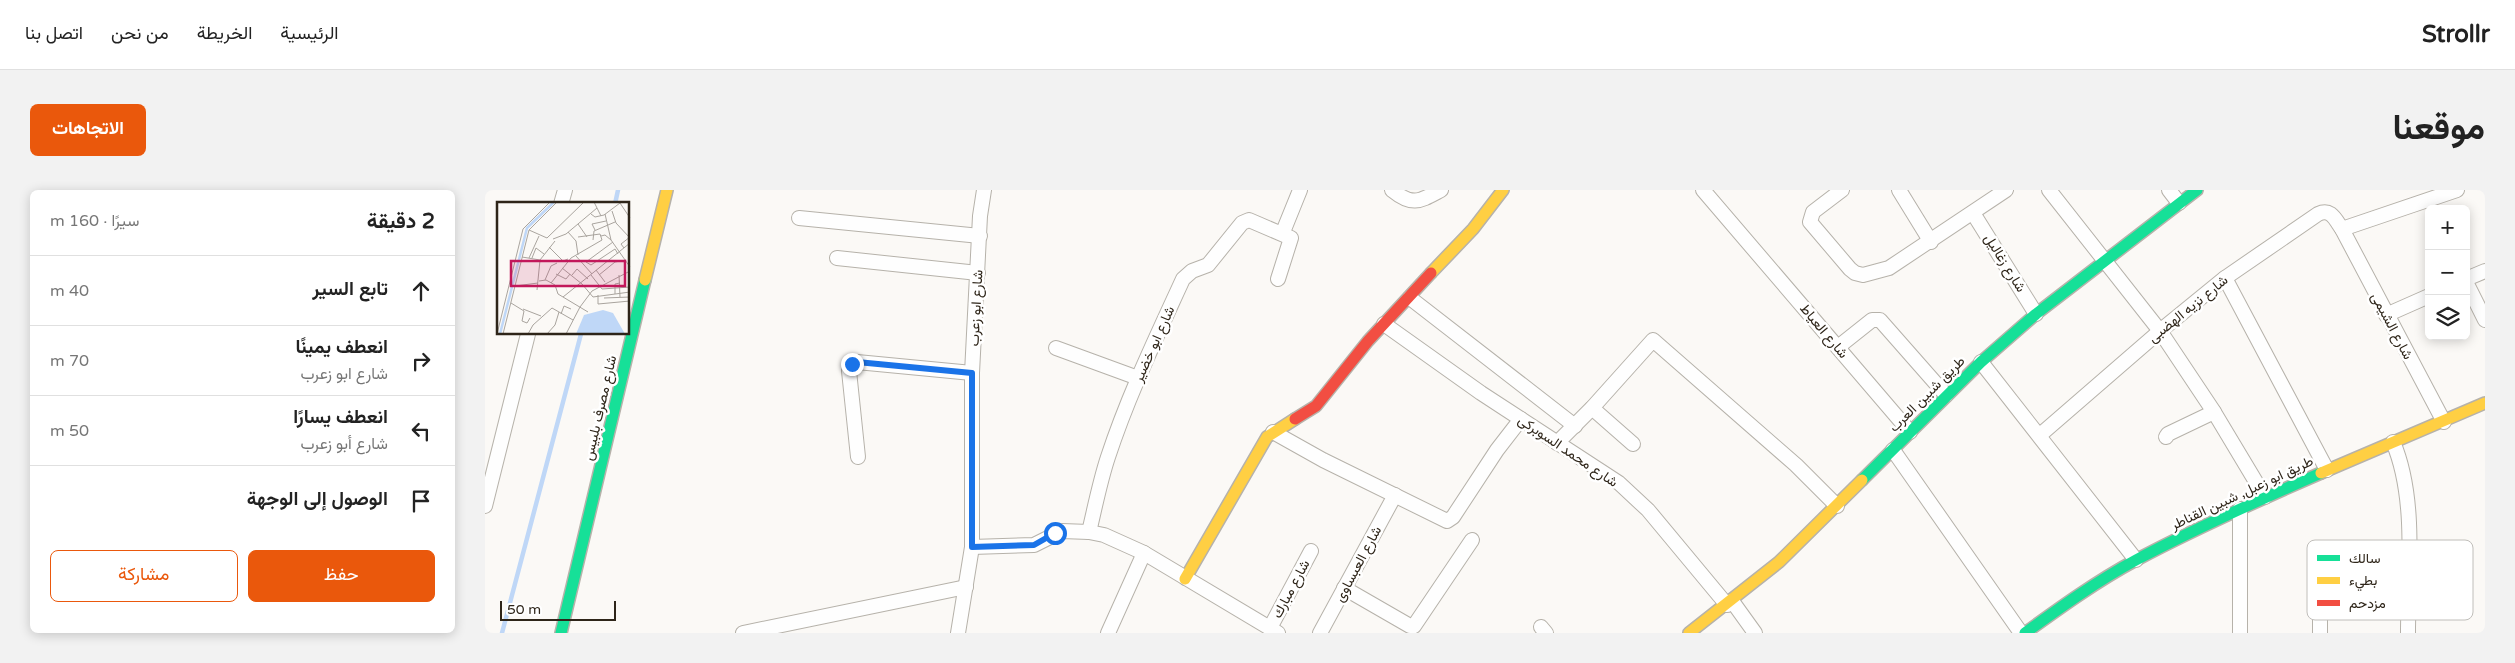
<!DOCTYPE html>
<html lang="ar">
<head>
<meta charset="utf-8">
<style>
	body { margin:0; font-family:"Varela Round",Vazirmatn,sans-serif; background:#f2f2f2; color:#222; direction:rtl }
	.controls { position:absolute; right:15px; top:15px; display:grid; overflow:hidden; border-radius:8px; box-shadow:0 2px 12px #0003 }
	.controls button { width:45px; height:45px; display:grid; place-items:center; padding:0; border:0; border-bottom:1px solid #e0e0e0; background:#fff; color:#222; font:25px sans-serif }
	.scale { position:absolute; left:15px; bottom:12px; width:116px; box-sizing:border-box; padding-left:5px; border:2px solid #2e2519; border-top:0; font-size:14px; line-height:18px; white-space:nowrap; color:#2e2519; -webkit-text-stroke:4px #fff; paint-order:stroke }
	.stop { position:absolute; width:15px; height:15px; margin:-11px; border:4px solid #1a73e8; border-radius:50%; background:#fff }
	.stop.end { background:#1a73e8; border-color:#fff; box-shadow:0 1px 5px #0008 }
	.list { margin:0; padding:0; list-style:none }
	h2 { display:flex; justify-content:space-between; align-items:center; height:65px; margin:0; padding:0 20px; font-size:21px }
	h2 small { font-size:16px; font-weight:400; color:#767676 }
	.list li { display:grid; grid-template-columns:32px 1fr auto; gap:15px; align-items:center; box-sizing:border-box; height:70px; padding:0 20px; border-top:1px solid #e0e0e0 }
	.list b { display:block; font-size:19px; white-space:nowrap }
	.list p { margin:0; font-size:16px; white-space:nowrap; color:#767676 }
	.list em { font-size:16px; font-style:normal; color:#767676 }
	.actions { display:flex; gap:10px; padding:15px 20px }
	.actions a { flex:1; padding:11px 0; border:1px solid #ea580c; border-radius:8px; text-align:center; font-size:18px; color:#ea580c }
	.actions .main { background:#ea580c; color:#fff }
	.icon { flex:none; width:28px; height:28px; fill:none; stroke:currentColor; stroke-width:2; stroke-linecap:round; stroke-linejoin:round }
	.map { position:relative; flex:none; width:2000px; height:443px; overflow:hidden; direction:ltr; border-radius:8px }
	header { display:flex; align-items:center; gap:30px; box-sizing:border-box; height:70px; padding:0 25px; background:#fff; border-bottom:1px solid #e0e0e0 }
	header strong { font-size:24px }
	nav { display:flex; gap:28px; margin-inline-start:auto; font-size:18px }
	.intro { display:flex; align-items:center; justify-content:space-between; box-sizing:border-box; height:120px; padding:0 30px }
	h1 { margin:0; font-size:35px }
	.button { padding:12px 22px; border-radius:8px; background:#ea580c; color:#fff; font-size:18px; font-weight:700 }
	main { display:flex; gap:30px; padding:0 30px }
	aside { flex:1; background:#fff; border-radius:8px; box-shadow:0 2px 12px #0003 }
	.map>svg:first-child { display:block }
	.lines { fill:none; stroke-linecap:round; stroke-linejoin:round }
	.stream { stroke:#bfd7f7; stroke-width:4.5 }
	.street-casing { stroke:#b6b2aa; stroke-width:16 }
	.fast-casing { stroke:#b6b2aa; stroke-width:14 }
	.slow-casing { stroke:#b6b2aa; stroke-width:14 }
	.jam-casing { stroke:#b6b2aa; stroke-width:14 }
	.street { stroke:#fefefe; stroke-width:14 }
	.fast { stroke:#16e098; stroke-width:11 }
	.slow { stroke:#ffcf43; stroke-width:11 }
	.jam { stroke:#f24e42; stroke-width:11 }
	.route { stroke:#1a73e8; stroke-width:6 }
	.labels { text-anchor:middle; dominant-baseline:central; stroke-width:5; stroke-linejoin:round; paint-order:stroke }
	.street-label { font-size:14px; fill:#2e2519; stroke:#fff }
	.inset-river { fill:none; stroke:#bfd7f7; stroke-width:2.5 }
	.inset-road { fill:none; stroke:#a9a49e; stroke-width:1 }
	.view { fill:#c2185b; fill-opacity:0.15; stroke:#c2185b; stroke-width:2.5 }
	.inset-edge { fill:none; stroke:#2e2519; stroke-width:2.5 }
	.key { fill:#fff; stroke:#c0beba; stroke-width:1 }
	.key-label { font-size:14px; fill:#2e2519 }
</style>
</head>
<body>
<header>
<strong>Strollr</strong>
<nav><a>الرئيسية</a><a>الخريطة</a><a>من نحن</a><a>اتصل بنا</a></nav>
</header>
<div class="intro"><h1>موقعنا</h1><a class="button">الاتجاهات</a></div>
<main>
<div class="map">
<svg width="2000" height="443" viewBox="0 0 2000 443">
	<rect width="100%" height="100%" fill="#fbf9f6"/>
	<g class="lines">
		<g class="stream">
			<path d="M130,14L133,0"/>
			<path d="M17,443L96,144"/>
		</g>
		<g class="street-casing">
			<g id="street">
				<path d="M907,0C928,17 935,11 956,0"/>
				<path d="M1218,0L1425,242"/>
				<path d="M1357,0L1328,22L1325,32L1365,79L1370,83L1378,85L1404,78L1521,0"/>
				<path d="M1414,0L1446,52"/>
				<path d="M1564,0L1675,141L1729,222L1780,307"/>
				<path d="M1684,0L1694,13"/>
				<path d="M76,14L80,0"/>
				<path d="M1488,23L1551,124"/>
				<path d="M314,28L495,46"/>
				<path d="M1857,39L1972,0"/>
				<path d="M798,42L815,0"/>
				<path d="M352,68L493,83"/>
				<path d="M1740,88L1842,280"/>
				<path d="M1981,89L2000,81"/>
				<path d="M1981,92L2000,130"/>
				<path d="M925,108L1090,236"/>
				<path d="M1901,125L1944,106"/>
				<path d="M899,134L996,203L1134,293L1163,320L1242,415"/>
				<path d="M1353,157L1387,130H1395L1461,205"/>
				<path d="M571,158L653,188"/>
				<path d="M1496,172L1651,370"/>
				<path d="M1107,218L1148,254"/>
				<path d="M788,242L838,270L962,331L968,327L1012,260L1036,229"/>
				<path d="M1555,245L1675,141L1740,88L1833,24C1846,18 1850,29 1857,39L1959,232"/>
				<path d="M1681,247L1683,244L1729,222"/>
				<path d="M1908,252C1932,308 1923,383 1923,443"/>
				<path d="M1072,253L1107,218L1168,150L1311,275L1352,316"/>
				<path d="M1408,260L1536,443"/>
				<path d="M373,267L364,181L367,174L372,172L487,183"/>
				<path d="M0,316L43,144"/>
				<path d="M604,342C610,317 615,291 623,267C643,206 671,148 698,89L707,81L723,75L757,33L764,30L806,48L793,89"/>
				<path d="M487,357L549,355L577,341L604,342L619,345L659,363L793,443"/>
				<path d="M859,398L925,436H929L987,350"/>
				<path d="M1247,411L1270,443"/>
				<path d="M1056,437L1061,443"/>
				<path d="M785,438L826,361"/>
				<path d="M258,443L481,397"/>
				<path d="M473,443L487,357V183L495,26L499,0"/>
				<path d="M623,443L659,363"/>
				<path d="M835,443L910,305"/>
				<path d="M1755,443V319"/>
				<path d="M1835,443V405L1839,398L1858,394L1923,392"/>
			</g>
		</g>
		<g class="fast-casing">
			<g id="fast">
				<path d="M1377,290L1496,172L1551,124L1712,0"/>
				<path d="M76,443L160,90"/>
				<path d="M1540,443C1576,417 1612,391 1651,370C1711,338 1774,310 1836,283"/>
			</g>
		</g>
		<g class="slow-casing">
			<g id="slow">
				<path d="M946,83L988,39L1018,0"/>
				<path d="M160,90L182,0"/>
				<path d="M1836,283L2000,213"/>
				<path d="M700,389L782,247L810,229"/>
				<path d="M1204,443L1294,372L1377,290"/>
			</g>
		</g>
		<g class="jam-casing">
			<path id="jam" d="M810,229L831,216L883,151L946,83"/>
		</g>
		<use href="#street" class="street"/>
		<use href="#fast" class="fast"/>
		<use href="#slow" class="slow"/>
		<use href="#jam" class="jam"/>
	</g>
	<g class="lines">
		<path class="route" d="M367,174L372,172L487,183V357L549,355L570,343"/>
	</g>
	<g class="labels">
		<g class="street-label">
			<text transform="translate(1520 73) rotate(58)">شارع زغاليل</text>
			<text transform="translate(491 118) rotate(-87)">شارع ابو زعرب</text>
			<text transform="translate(1703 119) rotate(-39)">شارع نزيه الهضبى</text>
			<text transform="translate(1907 136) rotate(62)">شارع الشيمى</text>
			<text transform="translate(1339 141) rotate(50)">شارع العياط</text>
			<text transform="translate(669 154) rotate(-66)">شارع ابو خضير</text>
			<text transform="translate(1442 204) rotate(-45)">طريق شبين العرب</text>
			<text transform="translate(115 218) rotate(-77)">شارع مصرف بلبيس</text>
			<text transform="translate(1083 261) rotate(34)">شارع محمد السوبركى</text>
			<text transform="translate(1757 303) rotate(-25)">طريق ابو زعبل, شبين القناطر</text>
			<text transform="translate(873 374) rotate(-62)">شارع العبساوى</text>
			<text transform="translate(806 399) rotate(-62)">شارع مبارك</text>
		</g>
	</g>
	<g transform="translate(12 12)">
		<rect width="132" height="132" fill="#fbf9f6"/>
		<path d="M106,108L116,111L128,132H79L87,113Z" fill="#bfd7f7"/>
		<path class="inset-river" d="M3,132L30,26L57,0"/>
		<path class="inset-road" d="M97,0L104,14M123,1L133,16M115,9L119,21L133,36M94,12L98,15L107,13L123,1M108,12L114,38M81,22L90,35M32,28L50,36L87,0M98,28L95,22L109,19M71,30L79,39L81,53M104,34L108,33L114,38L133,65M56,37L69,32L100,6M96,38L97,29L118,20M52,45L66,59L71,57M127,46L124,42L133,35M79,54L95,72M25,55L43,58M32,56L42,34M35,56L39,46L47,52M43,58L58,39M89,60L94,63L118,47L121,52M89,60L116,40M65,66L85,82M99,68L108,80M59,72L69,77L73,72M75,73L80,67L91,77M94,73L105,87L133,85M102,73L118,60L129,58M122,73L123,95M48,78L54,64L60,61M42,79L49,78L58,83L61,92L91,110M54,81L74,56L105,38L103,32L81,35M85,82L96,95L133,90M18,84L41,81M40,88L43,58M118,92V82L123,81M101,93V102L133,99M66,95L133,41M107,96L133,95M14,101L27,109L25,119L30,121L33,116M26,107L44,114M64,112L67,104L74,107M0,132L26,27L53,0M6,132L32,28L60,0M31,132L36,123L55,106L76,118M50,132L58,123L62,110M69,132L83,105L95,89L133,69"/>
		<path class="view" d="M14,59H128V84H14Z"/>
		<rect width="132" height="132" class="inset-edge"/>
	</g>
	<rect x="1822" y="350" width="166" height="80" rx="8" class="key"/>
	<rect x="1832" y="365" width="23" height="6" fill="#16e098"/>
	<rect x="1832" y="387" width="23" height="7" fill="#ffcf43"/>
	<rect x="1832" y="410" width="23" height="6" fill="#f24e42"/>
	<g class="key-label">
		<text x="1864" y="373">سالك</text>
		<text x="1864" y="395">بطيء</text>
		<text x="1864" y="418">مزدحم</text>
	</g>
</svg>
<div class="controls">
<button>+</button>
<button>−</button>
<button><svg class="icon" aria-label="layers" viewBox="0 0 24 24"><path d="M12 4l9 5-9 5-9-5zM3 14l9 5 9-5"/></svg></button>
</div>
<div class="scale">50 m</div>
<div class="stop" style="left:570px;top:343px"></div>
<div class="stop end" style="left:367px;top:174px"></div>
</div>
<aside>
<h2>2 دقيقة<small>سيرًا · 160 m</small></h2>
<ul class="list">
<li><svg class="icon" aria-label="ahead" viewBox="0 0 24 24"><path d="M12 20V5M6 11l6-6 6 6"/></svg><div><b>تابع السير</b></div><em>40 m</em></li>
<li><svg class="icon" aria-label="right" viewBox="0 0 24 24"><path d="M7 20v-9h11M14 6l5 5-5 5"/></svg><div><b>انعطف يمينًا</b><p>شارع ابو زعرب</p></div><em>70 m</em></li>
<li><svg class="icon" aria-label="left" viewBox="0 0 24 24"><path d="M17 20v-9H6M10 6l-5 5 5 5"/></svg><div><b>انعطف يسارًا</b><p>شارع أبو زعرب</p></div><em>50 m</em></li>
<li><svg class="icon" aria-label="arrive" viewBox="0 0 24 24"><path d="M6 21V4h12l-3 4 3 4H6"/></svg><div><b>الوصول إلى الوجهة</b></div></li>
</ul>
<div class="actions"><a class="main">حفظ</a><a>مشاركة</a></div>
</aside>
</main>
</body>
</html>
